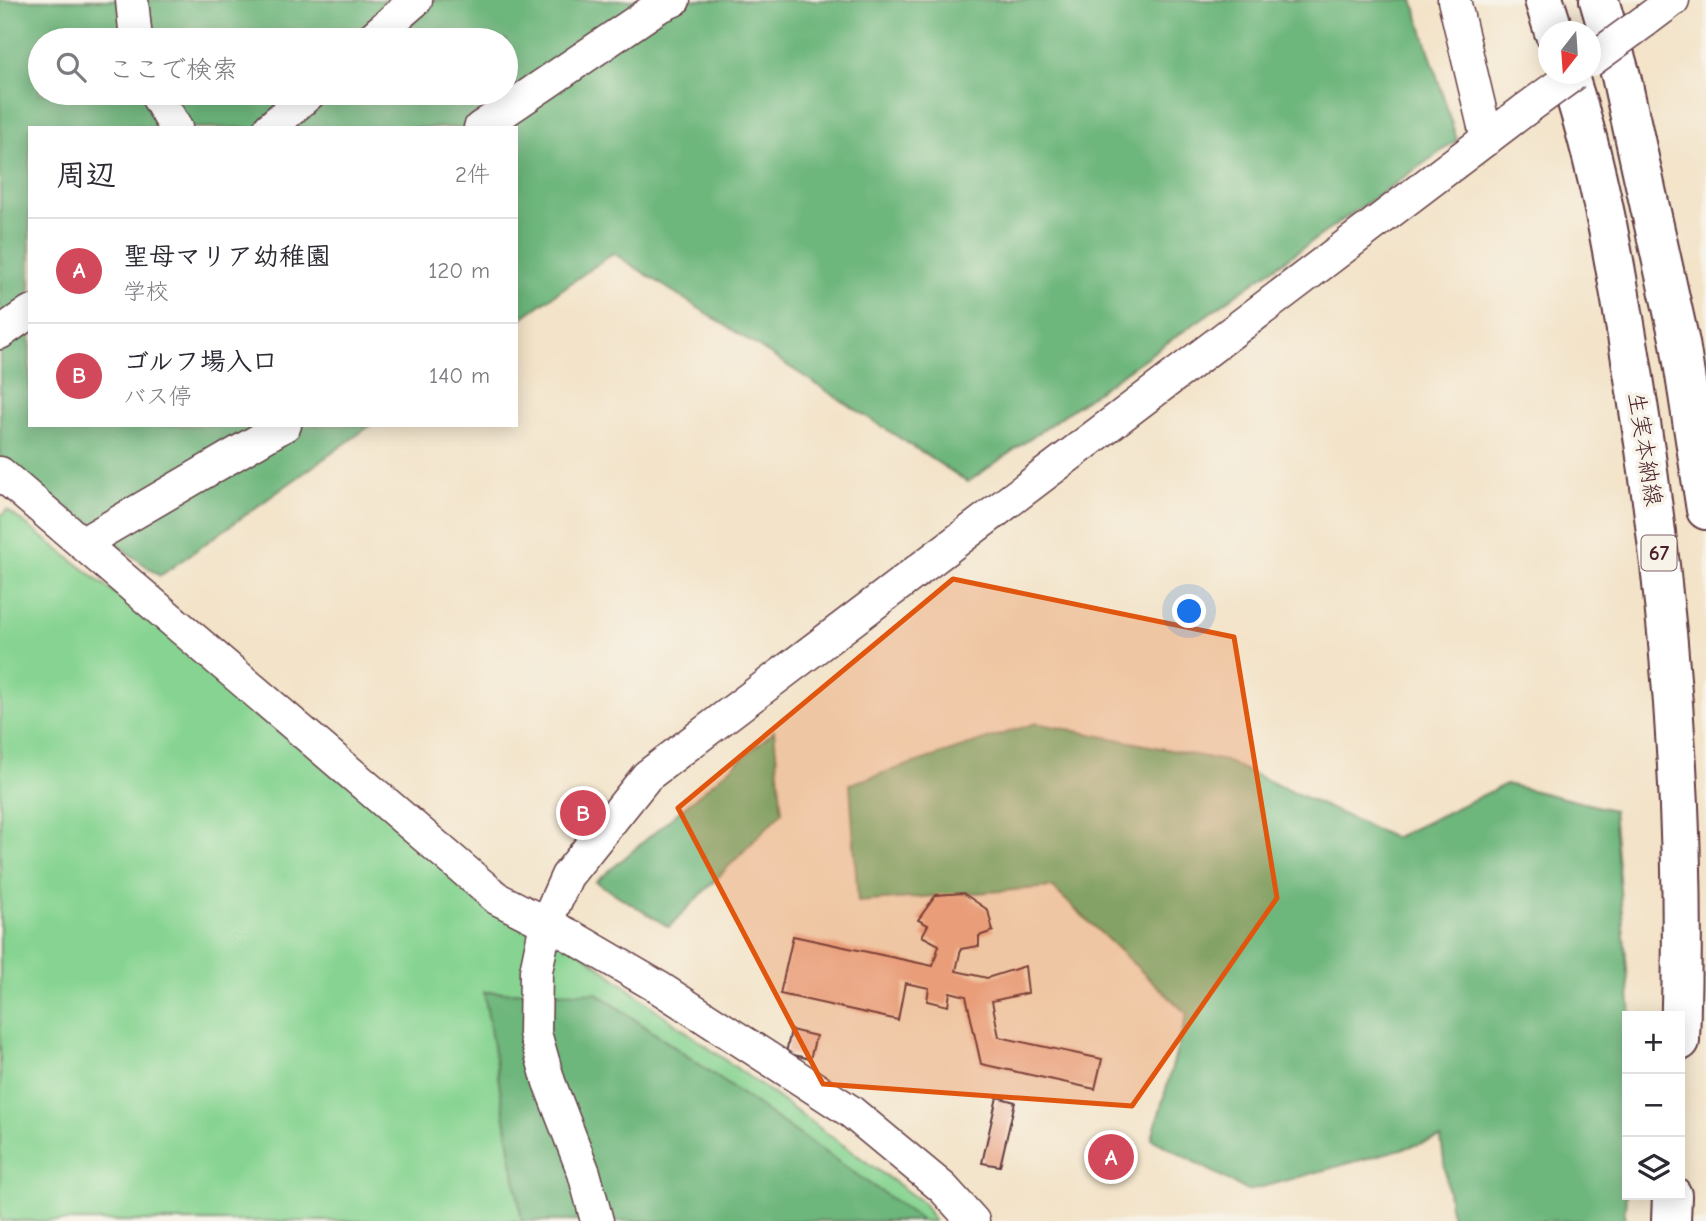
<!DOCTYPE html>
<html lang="ja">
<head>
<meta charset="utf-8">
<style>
	body { margin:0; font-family:"Comic Neue","Klee One",sans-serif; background:#f2f2f3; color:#2b2b33 }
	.controls { position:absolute; right:21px; bottom:21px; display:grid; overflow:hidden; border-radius:0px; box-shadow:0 4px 18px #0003 }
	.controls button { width:63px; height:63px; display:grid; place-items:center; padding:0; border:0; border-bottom:2px solid #e1e1e2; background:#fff; color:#2b2b33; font:35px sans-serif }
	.compass { position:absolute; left:1538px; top:21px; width:63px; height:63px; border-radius:50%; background:#fff; box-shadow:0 4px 18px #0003; rotate:197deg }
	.you { position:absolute; left:1190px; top:612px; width:24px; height:24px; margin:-18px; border:5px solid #fff; border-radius:50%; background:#1a73e8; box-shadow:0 0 0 10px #1a73e833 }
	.badge { display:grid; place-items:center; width:46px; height:46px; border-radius:50%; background:#d1495b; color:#fff; font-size:23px; font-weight:700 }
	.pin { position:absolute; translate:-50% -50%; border:4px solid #fff; box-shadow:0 2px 7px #0006 }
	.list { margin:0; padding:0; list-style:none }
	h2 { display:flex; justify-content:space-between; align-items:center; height:91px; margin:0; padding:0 28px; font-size:30px }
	h2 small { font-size:23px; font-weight:400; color:#7c7c81 }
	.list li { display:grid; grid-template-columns:46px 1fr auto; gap:21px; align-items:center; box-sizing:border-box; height:105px; padding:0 28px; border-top:2px solid #e1e1e2 }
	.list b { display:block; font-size:26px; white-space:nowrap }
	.list p { margin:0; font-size:23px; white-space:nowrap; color:#7c7c81 }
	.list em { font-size:23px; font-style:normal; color:#7c7c81 }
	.icon { flex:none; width:38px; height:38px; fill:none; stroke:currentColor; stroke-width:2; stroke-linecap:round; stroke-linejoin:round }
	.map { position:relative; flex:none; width:1706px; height:1221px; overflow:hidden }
	.search { position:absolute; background:#fff; box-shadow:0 4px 18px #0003; left:28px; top:28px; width:490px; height:77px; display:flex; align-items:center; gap:18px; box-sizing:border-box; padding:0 24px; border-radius:38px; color:#7c7c81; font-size:26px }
	.panel { position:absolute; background:#fff; box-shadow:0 4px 18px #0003; left:28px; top:126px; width:490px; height:301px; border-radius:0px }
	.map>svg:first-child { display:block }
	.green { fill:#87d492; stroke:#687a5e; stroke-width:2 }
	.forest { fill:#6db67c; stroke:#5c6a54; stroke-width:2; fill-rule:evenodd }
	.building { fill:#ecb094 }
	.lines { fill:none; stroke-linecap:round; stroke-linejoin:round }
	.minor-casing { stroke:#633c43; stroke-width:35 }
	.major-casing { stroke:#633c43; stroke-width:42 }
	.minor { stroke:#fff; stroke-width:32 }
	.major { stroke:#fff; stroke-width:38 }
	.minor-bridge-casing { stroke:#633c43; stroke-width:35; stroke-linecap:butt }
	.minor-bridge { stroke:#fff; stroke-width:32 }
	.marked { fill:#e0560e; fill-opacity:0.2; stroke:#e0560e; stroke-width:5; stroke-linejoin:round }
	.labels { text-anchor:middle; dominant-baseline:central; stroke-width:7; stroke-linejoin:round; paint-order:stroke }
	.shield { fill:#f7f3e8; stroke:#7e5f64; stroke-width:2 }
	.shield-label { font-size:21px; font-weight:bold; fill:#4a1f2b }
	.street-label { font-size:23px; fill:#4a1f2b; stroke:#f7f3e8 }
</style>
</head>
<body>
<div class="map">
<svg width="1706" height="1221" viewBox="0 0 1706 1221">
	<rect width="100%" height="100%" fill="#f7f3e8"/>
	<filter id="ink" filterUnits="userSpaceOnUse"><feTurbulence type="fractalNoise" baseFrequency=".0143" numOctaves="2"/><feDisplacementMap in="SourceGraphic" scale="14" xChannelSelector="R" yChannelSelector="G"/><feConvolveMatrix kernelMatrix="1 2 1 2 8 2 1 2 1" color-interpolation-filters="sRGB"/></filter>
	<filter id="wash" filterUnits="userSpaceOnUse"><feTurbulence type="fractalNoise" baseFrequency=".00686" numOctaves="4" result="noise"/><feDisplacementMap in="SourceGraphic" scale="28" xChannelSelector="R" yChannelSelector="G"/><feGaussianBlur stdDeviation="1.57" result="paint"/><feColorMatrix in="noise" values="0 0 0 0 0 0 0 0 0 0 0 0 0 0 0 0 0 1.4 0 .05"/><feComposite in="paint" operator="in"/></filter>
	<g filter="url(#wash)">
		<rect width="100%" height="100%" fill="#f3e3c8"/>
		<path class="green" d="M7,510L655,1009L923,1203L934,1221H0V517Z"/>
		<g class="forest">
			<path d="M0,0H1413L1457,140L968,482L613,253L516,322V128H30V425H371L160,576L0,460ZM40,40H506V93H40Z"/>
			<path d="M1036,723L1225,761L1394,838L1506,784L1613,810L1631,1016H1627V1185L1624,1221H1452L1441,1138L1248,1191L1152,1139L1187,1014L1052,887L858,902L850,784Z"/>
			<path d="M774,731L782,812L669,927L596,882Z"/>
			<path d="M484,992L597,993L923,1221H522Z"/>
		</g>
		<g id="blocks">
			<g class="building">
				<path d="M963,893L988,910L993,931L979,936V946L961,949L956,971L987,978L1025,966L1028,993L992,1001L999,1037L1102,1059L1095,1089L981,1064L966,996L950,992L948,1006L927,1001L929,988L905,983L898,1020L780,994L793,936L933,966L939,945L922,936L928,925L918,920L936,895Z"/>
				<path d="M791,1030L816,1036L810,1059L786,1053Z"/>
				<path d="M997,1097L1015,1102L1000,1166L982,1163Z"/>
			</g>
		</g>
	</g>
	<g filter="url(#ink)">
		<use href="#blocks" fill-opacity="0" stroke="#633c43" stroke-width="2"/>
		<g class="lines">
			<g class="minor-casing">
				<g id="minor">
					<path d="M132,0L136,40"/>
					<path d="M1454,0L1487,139"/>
					<path d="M1645,21L1673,0"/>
					<path d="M370,40L416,0"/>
					<path d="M155,93L176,128"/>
					<path d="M270,128L310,93"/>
					<path d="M480,128L658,7L674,0"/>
					<path d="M0,333L30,312"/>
					<path d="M0,473L498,899L571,936L658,987L850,1111L943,1188L973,1221"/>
					<path d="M83,543L285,425"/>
					<path d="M597,1221L584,1173L549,1082L535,1033L536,971L546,923L567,876L647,776L1526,109"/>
				</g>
			</g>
			<g class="major-casing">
				<g id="major">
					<path d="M1544,0L1554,32"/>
					<path d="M1599,0L1621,76L1680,343L1706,510"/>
					<path d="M1568,74C1601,172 1617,275 1634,378C1670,598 1688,818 1680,1041"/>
					<path d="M1671,1221L1672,1195"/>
				</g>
			</g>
			<use href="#minor" class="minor"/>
			<use href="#major" class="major"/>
			<g class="minor-bridge-casing">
				<g id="minor-bridge">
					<path d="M1590,61L1645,21"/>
					<path d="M1526,109L1574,74"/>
				</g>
			</g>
			<use href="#minor-bridge" class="minor-bridge"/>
		</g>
	</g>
	<path class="marked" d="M953,579L1234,637L1277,898L1132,1106L823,1084L678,808Z"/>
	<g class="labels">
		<rect class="shield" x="1641.5" y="535.5" width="35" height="35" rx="5"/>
		<g class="shield-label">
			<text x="1659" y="553">67</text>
		</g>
		<g class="street-label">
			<text transform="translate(1645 449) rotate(81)">生実本納線</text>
		</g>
	</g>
</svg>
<div class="controls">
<button>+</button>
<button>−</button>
<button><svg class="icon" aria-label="layers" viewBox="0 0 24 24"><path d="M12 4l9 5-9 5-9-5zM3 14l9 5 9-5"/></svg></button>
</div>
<svg class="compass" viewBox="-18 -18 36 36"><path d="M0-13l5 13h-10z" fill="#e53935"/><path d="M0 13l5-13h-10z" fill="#7c7c81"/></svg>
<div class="you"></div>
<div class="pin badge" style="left:1111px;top:1157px">A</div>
<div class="pin badge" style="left:583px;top:813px">B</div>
<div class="search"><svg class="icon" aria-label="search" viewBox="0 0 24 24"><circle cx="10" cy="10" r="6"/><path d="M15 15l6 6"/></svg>ここで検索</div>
<section class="panel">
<h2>周辺<small>2件</small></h2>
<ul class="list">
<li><span class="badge">A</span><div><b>聖母マリア幼稚園</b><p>学校</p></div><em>120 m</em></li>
<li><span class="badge">B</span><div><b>ゴルフ場入口</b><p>バス停</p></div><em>140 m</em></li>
</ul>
</section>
</div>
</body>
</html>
